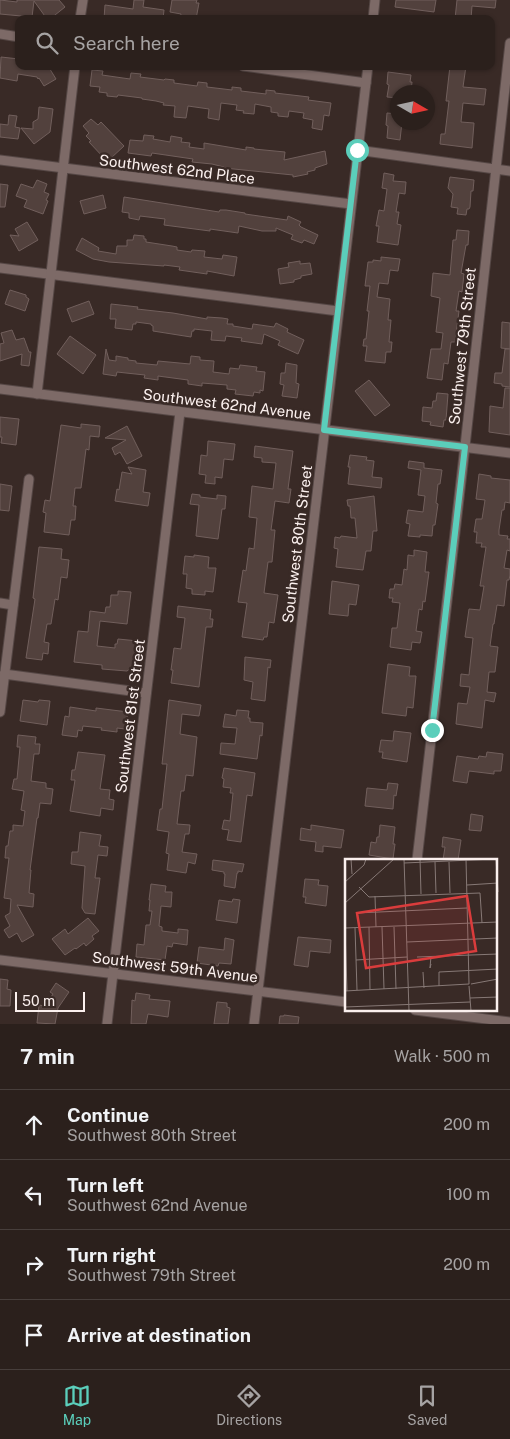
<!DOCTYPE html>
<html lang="en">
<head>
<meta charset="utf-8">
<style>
	body { margin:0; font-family:"Public Sans",sans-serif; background:#372d29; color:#f1f3f6 }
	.compass { position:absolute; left:390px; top:85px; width:45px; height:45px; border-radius:50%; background:#2b201c; box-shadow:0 1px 4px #0004; rotate:99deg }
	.scale { position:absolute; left:15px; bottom:12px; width:70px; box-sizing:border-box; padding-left:5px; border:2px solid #fbf0ee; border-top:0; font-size:14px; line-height:18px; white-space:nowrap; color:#fbf0ee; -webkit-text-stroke:4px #392a26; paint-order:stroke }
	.stop { position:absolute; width:15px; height:15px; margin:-11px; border:4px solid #5bcebb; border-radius:50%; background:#fff }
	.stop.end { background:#5bcebb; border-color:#fff; box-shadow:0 1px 5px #0008 }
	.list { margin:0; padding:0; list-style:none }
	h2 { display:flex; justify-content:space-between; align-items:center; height:65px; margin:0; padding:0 20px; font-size:21px }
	h2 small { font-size:16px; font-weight:400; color:#a6a3a3 }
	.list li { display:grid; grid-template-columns:32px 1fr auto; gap:15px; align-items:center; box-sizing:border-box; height:70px; padding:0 20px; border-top:1px solid #473e3b }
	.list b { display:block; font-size:19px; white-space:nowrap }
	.list p { margin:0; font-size:16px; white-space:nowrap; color:#a6a3a3 }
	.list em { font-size:16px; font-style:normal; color:#a6a3a3 }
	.icon { flex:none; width:28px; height:28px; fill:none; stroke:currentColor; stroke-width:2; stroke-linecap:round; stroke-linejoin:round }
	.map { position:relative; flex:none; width:510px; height:1024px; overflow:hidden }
	.search { position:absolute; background:#2b201c; box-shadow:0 1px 4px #0004; left:15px; right:15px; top:15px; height:55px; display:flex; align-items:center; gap:12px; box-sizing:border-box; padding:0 18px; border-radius:10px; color:#a6a3a3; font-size:19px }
	.sheet { height:345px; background:#2b201c }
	nav { display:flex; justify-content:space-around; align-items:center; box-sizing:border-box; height:70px; border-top:1px solid #473e3b; background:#2b201c; font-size:14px; color:#a6a3a3 }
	nav a { display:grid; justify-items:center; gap:2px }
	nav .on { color:#5bcebb }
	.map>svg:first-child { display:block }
	.building { fill:#52413d; stroke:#715f5c }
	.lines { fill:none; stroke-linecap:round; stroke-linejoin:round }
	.minor-casing { stroke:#554745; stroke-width:11 }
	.minor { stroke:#7d6a67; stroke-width:9 }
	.route { stroke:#5bcebb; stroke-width:6 }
	.labels { text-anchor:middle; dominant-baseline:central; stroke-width:5; stroke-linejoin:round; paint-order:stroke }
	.street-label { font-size:15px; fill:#fbf0ee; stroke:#392a26 }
	.inset-road { fill:none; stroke:#877976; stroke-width:1 }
	.view { fill:#da3c3c; fill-opacity:0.15; stroke:#da3c3c; stroke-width:2.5 }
	.inset-edge { fill:none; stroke:#fbf0ee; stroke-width:2.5 }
</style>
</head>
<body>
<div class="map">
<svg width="510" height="1024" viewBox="0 0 510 1024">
	<rect width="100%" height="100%" fill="#392a26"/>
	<g class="building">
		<path d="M0,0L17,2V0H59L65,7L50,19H47L34,1L32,17L0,14Z"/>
		<path d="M134,0H144L143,7L164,10L163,19H104L105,5L133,9Z"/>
		<path d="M172,0H197L196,3H199L196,19H180L181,14L170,12Z"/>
		<path d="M396,0H436L434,12L395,7Z"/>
		<path d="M457,0H496L495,8L472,6L471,19H455Z"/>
		<path d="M1,57L19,59V66H48L56,79L44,86L39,78L38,79L37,77L18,74L17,81L0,78Z"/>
		<path d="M450,66H466L463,87L486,89L484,105L463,103L461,122L474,123L472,148L440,144L441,134H445L449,101H446Z"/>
		<path d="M92,70L103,71L102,75L130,79L131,73L141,74L140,77L164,80L165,79L174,80V83L197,86L198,82L207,83V87L232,90V87L241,88V91L266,94V90L275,91V93L309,97L308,100L331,103L329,116L324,115L322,130L312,128L313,120L303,118L304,113L289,111L288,117L278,116V113L271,112V107L255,104L254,114L243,113L244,111L236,110L237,105L221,103L219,120L208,118L209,109L188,106L186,118L174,117L175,106L163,105L164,103L156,101L142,99V98L118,95L117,97L107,96V93L99,92L100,87L90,86Z"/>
		<path d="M388,72L411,75L410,82H412L411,92H398V98L387,97L389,85L387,84Z"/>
		<path d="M39,107L53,109L50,132L34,144L21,128L33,129V122L38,119Z"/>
		<path d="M387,113L398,114V122H402L400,140L387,138L388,126L386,125Z"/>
		<path d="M9,115L17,116L15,127L20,128L18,139L0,137V124L8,125Z"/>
		<path d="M91,119L98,125L101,122L124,146L110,159L107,156L104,158L89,142L91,141L86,136L89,133L83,126Z"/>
		<path d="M144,135L154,136L153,139L170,142L171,136L182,138L181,142L190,143L189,147L204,149V143L246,150V147L254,148V149L285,152L284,160L325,151L327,164L315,168V170L307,172L308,174L293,177V175L224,168V167L212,164L192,162L193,159L152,153L151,156L128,153L130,140L143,141Z"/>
		<path d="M384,173L394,175L393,181L406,182L405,194L399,193L396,212H399L397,224L401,225L398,245L377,242L379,226H376L379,210L384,211L387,189L382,188Z"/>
		<path d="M450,177L474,180L473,191H471L470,207L469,209H467L466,215L457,214L458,208L451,207L453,194L448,188Z"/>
		<path d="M37,180L47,184L44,192L49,194L46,200L48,201L43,214L24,207L27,200L16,196L21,184L33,188Z"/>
		<path d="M0,184L8,185L5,207H0Z"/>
		<path d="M103,195L106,208L84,214L80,201Z"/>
		<path d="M124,197L219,212L220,210H226L245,213V214L287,220L288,216L301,222L299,225L301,227L318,235L314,244L304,240L302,243L291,239L293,235L276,228V231H262L239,226L238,233L210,229V231L164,225L165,219L140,216L139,220L129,218V213L122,212Z"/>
		<path d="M27,222L38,240L19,251L10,235L19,236L15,229Z"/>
		<path d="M457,230L469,231L468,245H466L461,273L464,274L462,292L459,291L456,311H459L455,342H451L448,364L444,363L442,380L427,378L431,349H441L443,333L436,332L440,298L431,296L433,273L450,275L453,240H456Z"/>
		<path d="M134,235L144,236V239H146V242L172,246L177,247V250L191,252L192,250L205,251L204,257L222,259L223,255L237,257L234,276L207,271V274L179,270L180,267L164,265V266L109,262L93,259L76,250L82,238L99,248L98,251L116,254L117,246H127V240H133Z"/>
		<path d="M381,257L400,259L398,271L390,270L388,284L379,283L377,297L390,299L388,320H391L389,342H392L391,352H386L385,363L365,361L367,346H363L364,339H366L369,311H367L370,286H365L368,262H373V260L381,261Z"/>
		<path d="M300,261V264L310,263L312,274L301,276V278L294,280V282L280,284L278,269L289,267L288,263Z"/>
		<path d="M10,290L26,295V297L29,299L25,311L5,304Z"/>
		<path d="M89,301L94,314L72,322L67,309Z"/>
		<path d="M111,304L138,307L137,309L173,313L207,319V317L222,318L228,319L227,324H233V326L252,329L253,324L274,327L276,323L288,329L287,332L289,333L304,340L298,354L278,345L280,341L264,334L262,344L241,341L242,338L226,336L225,341L211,340L212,331L194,329V331H192L191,337L153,331V326L151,325V324L136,322V324H133L132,330L115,328L116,319H110Z"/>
		<path d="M502,322L510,323V349L501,348Z"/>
		<path d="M12,330L16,340L24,338L29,352H31L29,366L21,365L22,354L0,361V344L4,343L1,333Z"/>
		<path d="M70,336L96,355L83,374L57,354Z"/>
		<path d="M106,349L109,360L116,361V356L128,358V360L136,361V363L157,365L158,361L190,364L191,356L200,357V360L214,361L213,372L229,374L230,368L239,369L240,365L257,367L256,371L265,372L263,391L260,390V393L254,392L253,396L235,394L236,390L227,389V385L202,383V386L188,384V380L158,376V380L144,378L145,375L126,373L117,372L116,376L103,374Z"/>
		<path d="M505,349H510V387L502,386V384L494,383L495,373H502Z"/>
		<path d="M286,363L297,365L296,383L299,384L297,398L282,396L284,385L280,384L281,373H285Z"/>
		<path d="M369,380L390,405L375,416L355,391Z"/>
		<path d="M505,388H510V435L489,432L490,406L503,408Z"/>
		<path d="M437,393L448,394L446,420H444L443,427L430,425L431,422L422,421L423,407L432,408L433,401H436Z"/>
		<path d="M0,417L19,419L16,445L1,443L2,437H0Z"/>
		<path d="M81,424L100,426L99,437L90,436L89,450L86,449L81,488H75L73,506H76L75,520H71L69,535L44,532L46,513L43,512L45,500L50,501L61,425L81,428Z"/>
		<path d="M127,426L142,456L127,464L120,452L115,455L112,448L126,440L105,438Z"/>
		<path d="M208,441L235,444L233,460L224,459L222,478L215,477V484L205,483L206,475L199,474L201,455L207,456Z"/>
		<path d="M255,446L293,451L288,489H291L289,503L275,501L271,530H275L272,562H268L264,593L278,595L274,623L269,622L267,637H264L263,640L242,637L247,603L238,602L243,570L246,571L249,548L254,549L257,518L249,517L252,486L273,489L276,463L262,462V458L254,457Z"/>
		<path d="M350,455L367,457L366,460L374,461L372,477L382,478L381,488L348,484L350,467H348Z"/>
		<path d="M409,461L424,463V468L442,470L440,484H438L436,503L438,504L435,525H433L432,536L420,535V537L408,536L410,524L406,523L408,510L423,512L425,496L418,495L421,470L408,468Z"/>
		<path d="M128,467L146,470L143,492L150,493L148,506L115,501L117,489L119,490L122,472L132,474Z"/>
		<path d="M479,474L491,476V478L510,480V503L505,502L504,510H502L499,530V535L508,536L507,539H510V551L507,550L504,568L510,569V575L509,580H507L504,606L497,605L494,624H493L490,646L498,647L495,672H489L487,692L496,693L494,702L485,700L482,728L456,724L458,703L467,704L470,687L460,686L461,674L469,675L473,638L465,637L469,609L480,610L484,586H480L486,547H481L482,543H476L477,532H474L476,519H482L485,500L476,499Z"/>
		<path d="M0,484L12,486L9,511L0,510Z"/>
		<path d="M192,494L200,495V497L217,499V495L226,496L225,509H222L218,539L196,536L199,505L190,504Z"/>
		<path d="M374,496L377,531H373L371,551H366L363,570L336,567L338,549L334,548L335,537L340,538L341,536L357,538L355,518H351L350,506H348L347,500Z"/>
		<path d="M39,547L62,549L61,559L69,560L67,578L61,577L58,600L55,599L51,624H47L44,642L49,643L48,654L43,653L42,660L26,658L35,599L33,598Z"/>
		<path d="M414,550L427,552L425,572H429L425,602L423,601L422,610L419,609L416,631L422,632L420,643L412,642L411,650L390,647L392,628H397L400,603L392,602L393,598H389L390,589H394L395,584L402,585L404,569L407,570L408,555L414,556Z"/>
		<path d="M194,555L209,557L208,568H216L213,592L205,591V595L192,594V589L186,588L187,574H183L185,556L194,557Z"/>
		<path d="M332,581L359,585L356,605L349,604L348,616L329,614Z"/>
		<path d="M118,591L131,592L127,624L100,621L97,646L115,648V644H117L118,639L138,641L135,665L127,671L102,669V665L74,662L78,631L88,632L90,611L105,613L106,607H110L111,595H118Z"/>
		<path d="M178,606L211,610L210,619H213L212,627H206L199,687L171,683L173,670H171L174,648L181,649L185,618L177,617Z"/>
		<path d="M245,657L271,660L270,668L268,667L265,701L251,699L253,682L244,680Z"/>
		<path d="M388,664L410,667L409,676H416L413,708L407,707L406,716L382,713Z"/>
		<path d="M23,700L38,702L39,700L50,701L47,725L20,721Z"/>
		<path d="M169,700L201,705L199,716L182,714L180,734L197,737L193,776L186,775L184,791H181L177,824L190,825L189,834H185L182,852L197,854L195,864L188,862L186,873L167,870L169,854L166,853L169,832L157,830L160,809H162L167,764H162Z"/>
		<path d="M70,707L96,711V708L128,712L125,729L117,728V732L101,730L102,728L83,726L82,731L78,730L77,737L62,735L65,716L69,717Z"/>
		<path d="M237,710L249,711L248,718H250V722L263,723L262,736L260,735L257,759L220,754L221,743L235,744L237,728L223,727L225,714L236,716Z"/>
		<path d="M394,731L411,733L407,762L382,758L383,752H379L381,740L393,741Z"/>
		<path d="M18,735L36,737L35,744H40L39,754H34L31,781L46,783V788L53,789L51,804L40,803L38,818H37L30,870H31L29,893L34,894L33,907L17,905L34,935L22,942L17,933L9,938L4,930L10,926L5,916L10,913L11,899L4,898L9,858H5L6,846H8L10,831H13V825L23,826L25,811L21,810L24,791L12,789L14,779H17L20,747H17Z"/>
		<path d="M78,752L105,755L100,789L110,790L109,799L114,800L113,810L101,808L100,816L70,811L75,780H71L72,770H75Z"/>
		<path d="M487,752L503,754L501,771H494V774L469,771L467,783L453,781L457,756L478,759L479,756L486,757Z"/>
		<path d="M224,768L255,773L252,796L247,795L241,842L227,840L229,830L222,829L224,820L230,821L233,793H230L231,788L223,787L224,779L222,778Z"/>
		<path d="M388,783L398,784L396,796L394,795L393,809L365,806L367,788L387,790Z"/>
		<path d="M471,814L483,816L481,831L469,830Z"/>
		<path d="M311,825L344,830L341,848L323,846V852L315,851L316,842L300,840L301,828L311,830Z"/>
		<path d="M380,825L395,827L393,844H395L393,859L369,855L371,842L376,843L377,837H379Z"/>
		<path d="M80,832L101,835L99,846L108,847L107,856L98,855L95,878H100L95,914L85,913L82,908L85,866L71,864L72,852H78Z"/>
		<path d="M443,837L461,840L458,860H443L445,847H442Z"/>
		<path d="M213,860L244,864L242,872L238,871V873H237L235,888L224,886L225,874H224V872L212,870Z"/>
		<path d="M305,879L319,880L318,885L328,886L326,906L305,903L306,897H303Z"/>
		<path d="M151,884L166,886L165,892H172L171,907L161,906L159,926L162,927V931L178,933V929L188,930L187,945L173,943L172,947L167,946L165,960L136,957L137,944L144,945L146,925H150L152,911H149L150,900H149Z"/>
		<path d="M233,899L240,900L237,923L216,920L219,900L232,902Z"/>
		<path d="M88,918L99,931L92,936L94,939L86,946L84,943L76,949L75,948L65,955L52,939L65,929L68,934Z"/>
		<path d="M298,937L331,940L330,953L310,951L308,967L294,965Z"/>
		<path d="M225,938L234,940L231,964L219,963L218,966L197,963L199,947L224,950Z"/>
		<path d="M0,979L8,980L7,989L11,990L10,1006H0Z"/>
		<path d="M56,983L69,992L58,1008L55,1024L37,1023L39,1005L45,1006L53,994L50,992Z"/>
		<path d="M136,993L150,995L149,999L170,1001L168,1017L148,1014L146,1024H131L132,1000L135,1001Z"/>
		<path d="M217,1002L227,1003V1007L230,1008L228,1024H214Z"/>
		<path d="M284,1015L299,1017L298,1024H279L280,1016H284Z"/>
	</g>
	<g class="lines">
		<g class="minor-casing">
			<g id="minor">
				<path d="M80,19L83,0"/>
				<path d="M373,19L375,0"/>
				<path d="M0,34L19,37"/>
				<path d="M243,66L366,83"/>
				<path d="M357,150L510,171"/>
				<path d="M0,160L351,204"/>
				<path d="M0,268L338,311"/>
				<path d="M0,389L510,453"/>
				<path d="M37,394L75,66"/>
				<path d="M0,603L13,605"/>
				<path d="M4,674L146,693"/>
				<path d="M0,712L29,479"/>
				<path d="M417,860L463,464L510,43"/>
				<path d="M0,960L346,1002"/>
				<path d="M415,1010L510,1022"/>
				<path d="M107,1024L180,412"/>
				<path d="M254,1024L368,66"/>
			</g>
		</g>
		<use href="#minor" class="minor"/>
	</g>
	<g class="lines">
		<path class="route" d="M357,150L324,430L465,447L432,730"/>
	</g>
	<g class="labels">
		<g class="street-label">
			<text transform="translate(177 169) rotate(7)">Southwest 62nd Place</text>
			<text transform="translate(462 346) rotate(-84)">Southwest 79th Street</text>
			<text transform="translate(227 404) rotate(7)">Southwest 62nd Avenue</text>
			<text transform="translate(297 544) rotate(-83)">Southwest 80th Street</text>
			<text transform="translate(130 716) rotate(-83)">Southwest 81st Street</text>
			<text transform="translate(175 967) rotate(7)">Southwest 59th Avenue</text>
		</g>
	</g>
	<g transform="translate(345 859)">
		<rect width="152" height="152" fill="#392a26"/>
		<path class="inset-road" d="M6,0L7,15M59,0L64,152M75,0L76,35M121,0L124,125M151,0L153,33M90,3L91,34M104,3L105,34M59,4L149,0M0,23L19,6L21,0M122,26L153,24M14,28L24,38L135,34L137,64M30,37L31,68M0,44L49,0M12,54L122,49M24,68L25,131M37,68L39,130M49,68L51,130M10,69L12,131M62,83L153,79M86,97L85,109L86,105M72,98L153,95M11,101L62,98M78,113L79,129M126,125L153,120M94,127V113L153,110M124,127L126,152M0,132L124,125M2,132L0,69L153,63M125,139L153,138M0,148L125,143"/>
		<path class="view" d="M122,37L131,92L21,109L12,54Z"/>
		<rect width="152" height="152" class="inset-edge"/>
	</g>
</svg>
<svg class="compass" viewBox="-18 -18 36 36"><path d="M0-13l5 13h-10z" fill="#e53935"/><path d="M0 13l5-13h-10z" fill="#a6a3a3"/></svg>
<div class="scale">50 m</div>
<div class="stop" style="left:357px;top:150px"></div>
<div class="stop end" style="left:432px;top:730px"></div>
<div class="search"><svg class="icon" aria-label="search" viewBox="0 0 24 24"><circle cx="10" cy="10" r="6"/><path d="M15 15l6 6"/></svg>Search here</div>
</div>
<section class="sheet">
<h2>7 min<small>Walk · 500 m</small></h2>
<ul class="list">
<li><svg class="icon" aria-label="ahead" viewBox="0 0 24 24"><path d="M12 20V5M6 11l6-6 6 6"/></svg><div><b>Continue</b><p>Southwest 80th Street</p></div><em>200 m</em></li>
<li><svg class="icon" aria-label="left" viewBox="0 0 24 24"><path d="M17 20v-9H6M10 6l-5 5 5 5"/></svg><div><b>Turn left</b><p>Southwest 62nd Avenue</p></div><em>100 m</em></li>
<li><svg class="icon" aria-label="right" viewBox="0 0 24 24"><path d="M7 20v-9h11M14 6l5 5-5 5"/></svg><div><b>Turn right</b><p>Southwest 79th Street</p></div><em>200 m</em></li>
<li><svg class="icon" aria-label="arrive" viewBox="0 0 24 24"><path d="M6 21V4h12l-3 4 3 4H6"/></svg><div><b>Arrive at destination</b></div></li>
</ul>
</section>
<nav>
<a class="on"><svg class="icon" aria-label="map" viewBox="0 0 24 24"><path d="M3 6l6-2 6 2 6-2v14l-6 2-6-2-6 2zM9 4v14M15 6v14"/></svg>Map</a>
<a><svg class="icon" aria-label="directions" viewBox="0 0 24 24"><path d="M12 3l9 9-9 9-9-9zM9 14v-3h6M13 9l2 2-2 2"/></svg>Directions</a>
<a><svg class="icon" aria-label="saved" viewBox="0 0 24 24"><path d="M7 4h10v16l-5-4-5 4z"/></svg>Saved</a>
</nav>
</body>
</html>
